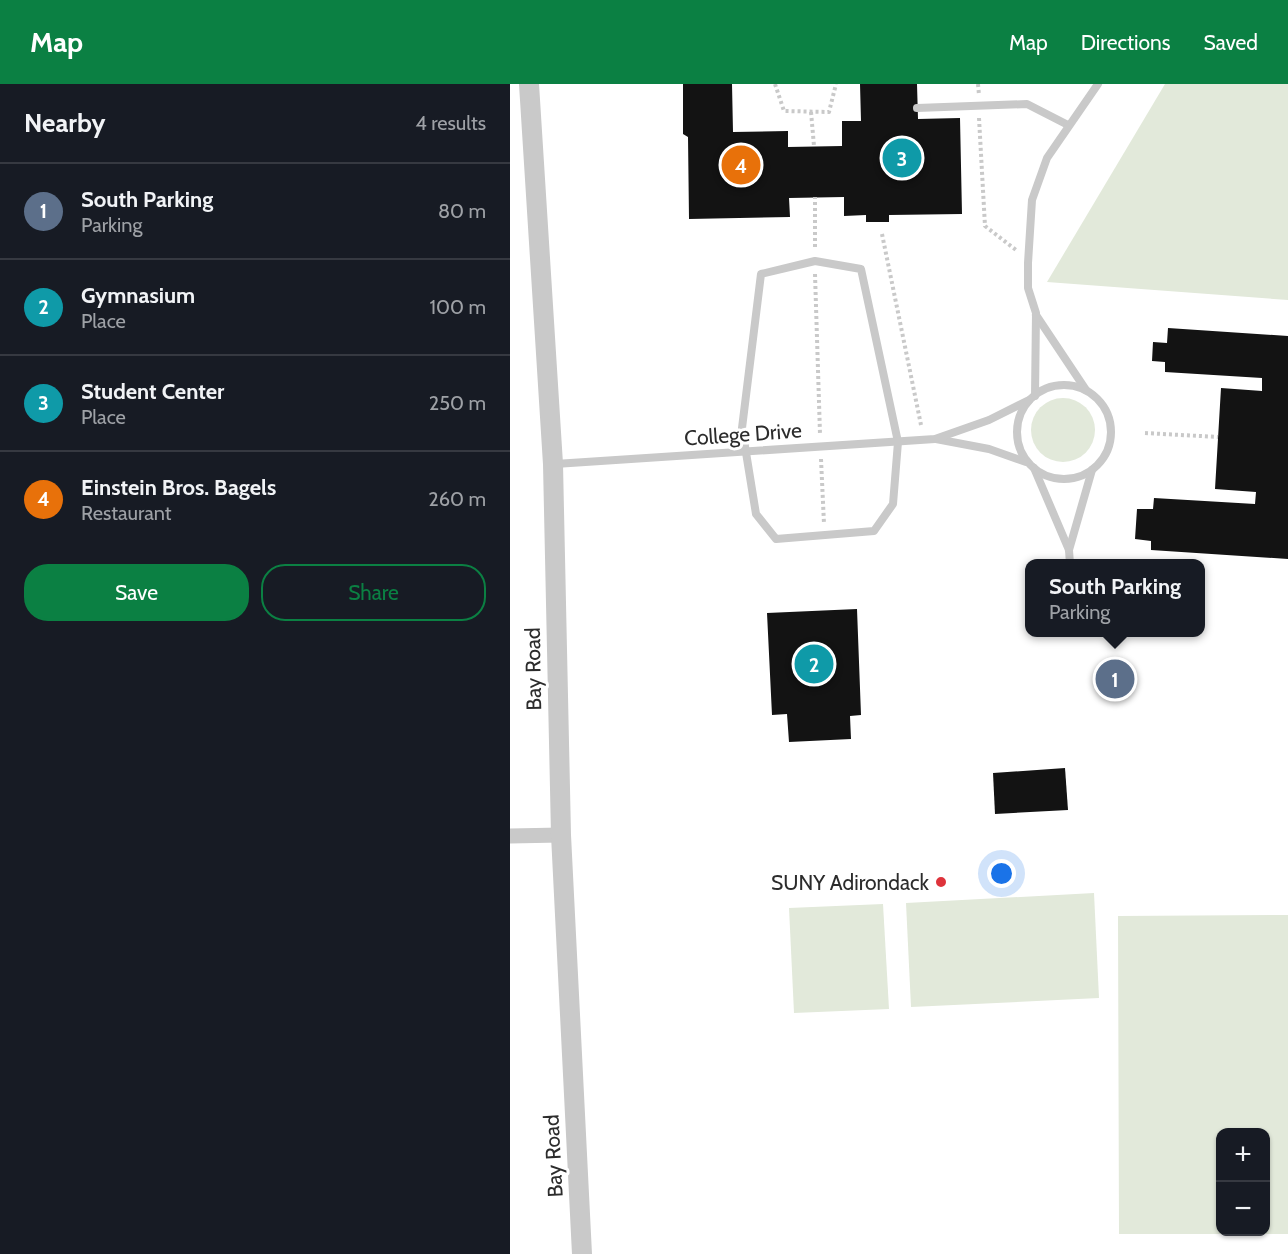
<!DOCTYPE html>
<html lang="en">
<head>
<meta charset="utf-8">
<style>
	body { margin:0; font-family:Cabin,sans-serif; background:#242831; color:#f1f3f6 }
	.controls { position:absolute; right:18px; bottom:18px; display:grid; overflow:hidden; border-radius:12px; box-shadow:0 2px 4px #0004 }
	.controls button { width:54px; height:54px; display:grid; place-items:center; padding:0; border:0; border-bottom:2px solid #363941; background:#171b24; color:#f1f3f6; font:30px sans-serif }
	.you { position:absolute; left:492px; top:790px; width:21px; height:21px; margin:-15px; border:4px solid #fff; border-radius:50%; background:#1a73e8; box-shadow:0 0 0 9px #1a73e833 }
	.badge { display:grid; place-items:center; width:39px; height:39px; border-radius:50%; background:#0b8043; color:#fff; font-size:20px; font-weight:700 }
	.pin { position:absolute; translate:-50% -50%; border:3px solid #fff; box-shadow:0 2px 6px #0006 }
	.popup { position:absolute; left:515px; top:475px; width:180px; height:78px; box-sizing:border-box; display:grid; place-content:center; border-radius:12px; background:#171b24; filter:drop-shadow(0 2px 4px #0005); font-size:20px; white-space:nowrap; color:#9ea1a6 }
	.popup b { font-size:22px; color:#f1f3f6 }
	.popup::after { content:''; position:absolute; left:50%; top:100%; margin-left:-12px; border:12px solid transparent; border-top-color:#171b24 }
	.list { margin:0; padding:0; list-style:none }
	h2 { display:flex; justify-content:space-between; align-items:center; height:78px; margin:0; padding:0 24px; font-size:26px }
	h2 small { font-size:20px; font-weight:400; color:#9ea1a6 }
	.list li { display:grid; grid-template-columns:39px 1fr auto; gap:18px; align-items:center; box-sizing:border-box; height:96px; padding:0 24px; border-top:2px solid #363941 }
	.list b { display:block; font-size:22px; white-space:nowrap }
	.list p { margin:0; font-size:20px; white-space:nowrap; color:#9ea1a6 }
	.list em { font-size:20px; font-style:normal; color:#9ea1a6 }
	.actions { display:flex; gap:12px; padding:18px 24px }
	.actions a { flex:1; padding:14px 0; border:2px solid #0b8043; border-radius:24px; text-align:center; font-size:21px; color:#0b8043 }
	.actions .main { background:#0b8043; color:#fff }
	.map { position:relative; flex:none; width:778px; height:1170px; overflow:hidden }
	header { display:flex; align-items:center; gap:36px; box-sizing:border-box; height:84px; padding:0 30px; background:#0b8043; color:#fff }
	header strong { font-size:28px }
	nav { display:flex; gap:33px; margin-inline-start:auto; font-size:21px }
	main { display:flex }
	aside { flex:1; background:#171b24 }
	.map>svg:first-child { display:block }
	.green { fill:#e2e9da; fill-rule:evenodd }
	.building { fill:#131313 }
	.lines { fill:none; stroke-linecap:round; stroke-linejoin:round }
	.path { stroke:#c9c9c9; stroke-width:4; stroke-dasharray:3 3; stroke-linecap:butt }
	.service { stroke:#c9c9c9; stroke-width:8 }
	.minor { stroke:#c9c9c9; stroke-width:15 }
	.tertiary { stroke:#c9c9c9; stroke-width:20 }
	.poi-dot { fill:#de333b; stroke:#fff; stroke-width:2 }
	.labels { text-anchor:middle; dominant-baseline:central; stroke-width:6; stroke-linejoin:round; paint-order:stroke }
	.street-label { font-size:21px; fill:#2c2c2c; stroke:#fff }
	.poi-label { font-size:21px; fill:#2c2c2c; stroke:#fff; text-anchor:end }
</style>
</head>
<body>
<header>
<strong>Map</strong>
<nav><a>Map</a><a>Directions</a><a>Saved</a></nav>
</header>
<main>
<aside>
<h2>Nearby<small>4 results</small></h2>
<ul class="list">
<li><span class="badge" style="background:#5c6f8a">1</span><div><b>South Parking</b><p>Parking</p></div><em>80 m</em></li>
<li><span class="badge" style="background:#0f9aa8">2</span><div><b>Gymnasium</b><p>Place</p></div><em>100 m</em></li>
<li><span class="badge" style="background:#0f9aa8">3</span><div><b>Student Center</b><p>Place</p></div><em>250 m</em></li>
<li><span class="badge" style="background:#e8710a">4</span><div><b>Einstein Bros. Bagels</b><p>Restaurant</p></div><em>260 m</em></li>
</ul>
<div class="actions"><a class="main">Save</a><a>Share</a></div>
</aside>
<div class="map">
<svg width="778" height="1170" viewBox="0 0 778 1170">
	<rect width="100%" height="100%" fill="#fff"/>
	<g class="green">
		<path d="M655,0H778V216L537,198Z"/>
		<circle cx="553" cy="346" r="32"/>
		<path d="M584,809L589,914L401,923L396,819Z"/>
		<path d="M373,820L379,925L284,929L279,824Z"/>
		<path d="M778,831V1150H609L608,832ZM710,1048H756V1148H710Z"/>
	</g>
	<g class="building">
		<path d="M173,0H222L223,48L278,47V63L332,62V37H351L350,0H407L408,35L450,34L452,130L379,131V138H356V131L334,132V113L279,114L280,133L179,135L178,53L173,50Z"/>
		<path d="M658,244L778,252V475L641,466V457L625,455L627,425H643L644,414L745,420L746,408L705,405L711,304L752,307V294L655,288V278L642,277L643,258L657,259Z"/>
		<path d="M347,525L351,631L340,632L341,655L279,658L277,630L262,631L257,529Z"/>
		<path d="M555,684L558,726L485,730L483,689Z"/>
	</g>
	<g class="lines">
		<g class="path">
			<path d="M265,0L274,27L319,28L326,0"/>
			<path d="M468,0L469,11"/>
			<path d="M301,28L304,62"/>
			<path d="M469,34L475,142L506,166"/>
			<path d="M372,150L411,341"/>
			<path d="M305,163V113"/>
			<path d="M305,190L310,350"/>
			<path d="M635,349L708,353"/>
			<path d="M311,375L314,440"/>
		</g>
		<g class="service">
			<path d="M407,24L517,20L558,41"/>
			<path d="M305,177L351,185L388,358L383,420L364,447L266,455L246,430L232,344L251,190Z"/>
			<path d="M526,231L576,306"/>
			<circle cx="554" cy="348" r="47"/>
			<path d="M525,312L526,229L518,204V179L522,116L537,74L588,0"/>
			<path d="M426,355L479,365L516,378"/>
			<path d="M45,380L425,355L479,336L519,316"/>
			<path d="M524,384L559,466L560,480"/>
			<path d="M559,466L582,386"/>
		</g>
		<path class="minor" d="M0,752L51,751"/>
		<path class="tertiary" d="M19,0L43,380L51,751L72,1170"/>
	</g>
	<circle class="poi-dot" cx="431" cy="798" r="6"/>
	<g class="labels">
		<g class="street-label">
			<text transform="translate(233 350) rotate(-4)">College Drive</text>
			<text transform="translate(23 585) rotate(-91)">Bay Road</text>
			<text transform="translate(43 1072) rotate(-93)">Bay Road</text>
		</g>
		<g class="poi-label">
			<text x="419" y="798">SUNY Adirondack</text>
		</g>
	</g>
</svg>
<div class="controls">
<button>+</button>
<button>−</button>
</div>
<div class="you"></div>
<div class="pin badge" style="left:605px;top:595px;background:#5c6f8a">1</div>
<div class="popup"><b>South Parking</b>Parking</div>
<div class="pin badge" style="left:304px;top:580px;background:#0f9aa8">2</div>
<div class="pin badge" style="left:392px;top:74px;background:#0f9aa8">3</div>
<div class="pin badge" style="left:231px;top:81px;background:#e8710a">4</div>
</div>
</main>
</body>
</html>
